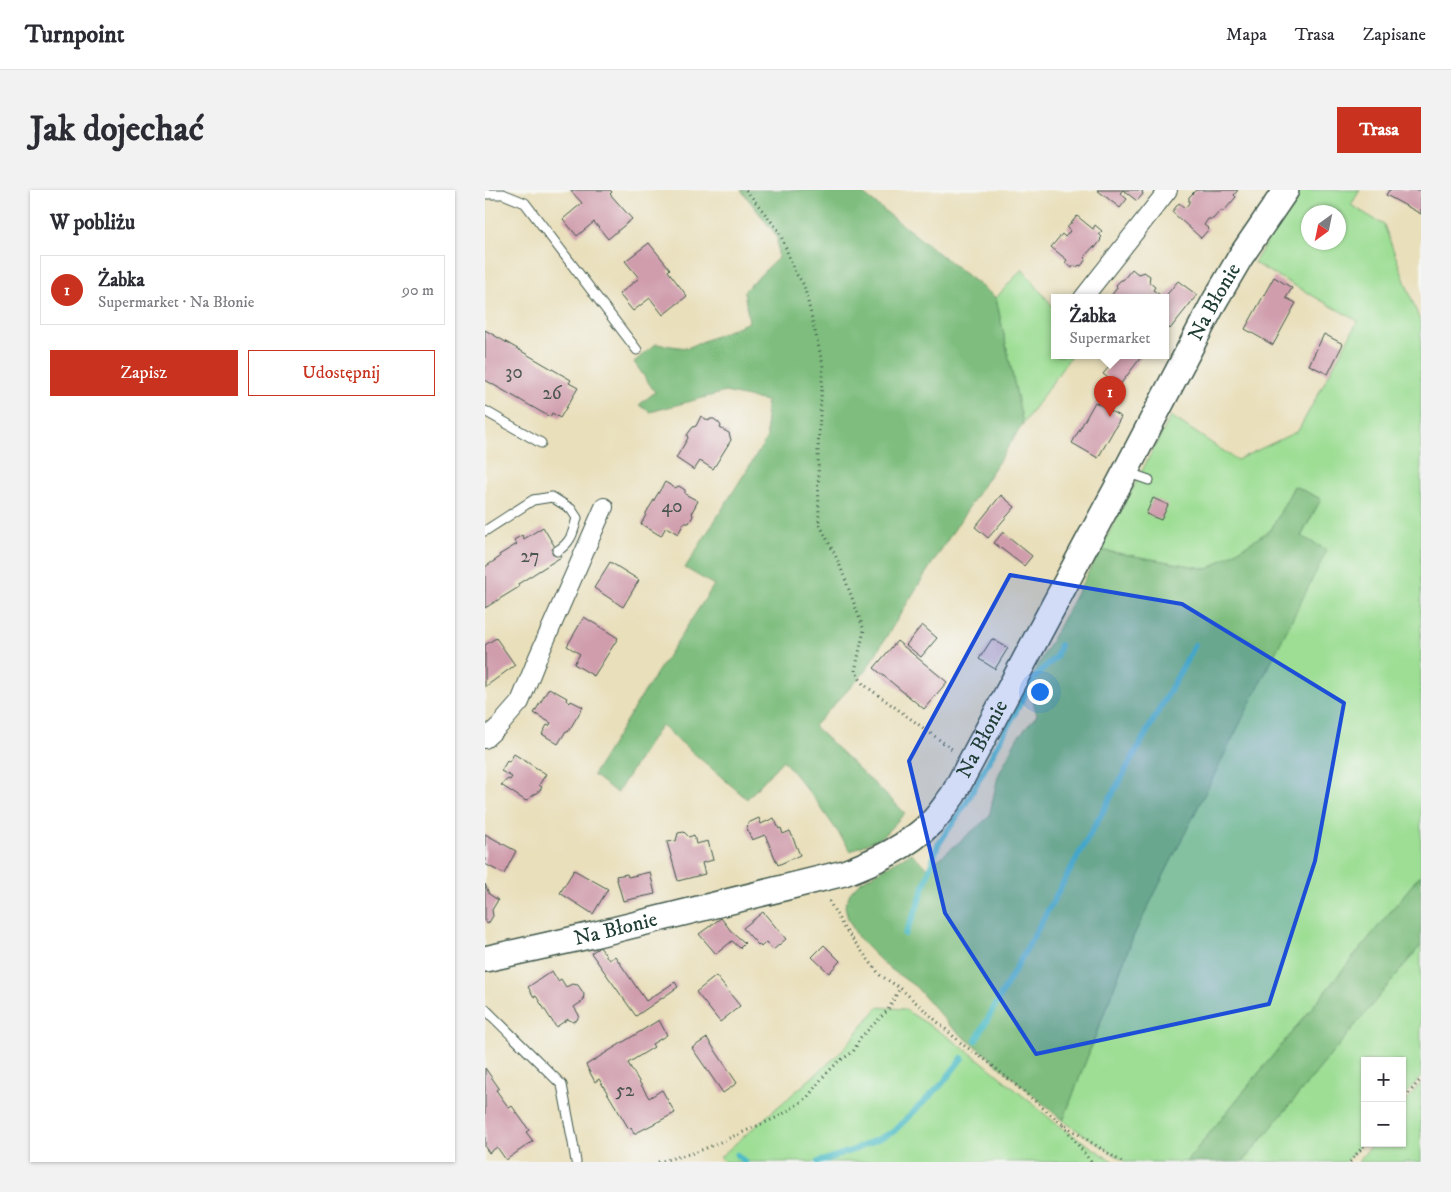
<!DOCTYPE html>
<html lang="pl">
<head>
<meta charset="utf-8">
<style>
	body { margin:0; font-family:"IM FELL DW Pica",serif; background:#f2f2f3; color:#2b2b33 }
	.controls { position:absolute; right:15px; bottom:15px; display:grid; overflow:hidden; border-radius:0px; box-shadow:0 1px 4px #0004 }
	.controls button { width:45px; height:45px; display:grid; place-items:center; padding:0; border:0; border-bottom:1px solid #e1e1e2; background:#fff; color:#2b2b33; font:25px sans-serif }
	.compass { position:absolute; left:816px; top:15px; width:45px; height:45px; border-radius:50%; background:#fff; box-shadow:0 1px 4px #0004; rotate:213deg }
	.you { position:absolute; left:554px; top:501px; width:18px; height:18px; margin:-12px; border:4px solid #fff; border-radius:50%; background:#1a73e8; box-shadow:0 0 0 8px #1a73e833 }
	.badge { display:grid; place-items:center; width:32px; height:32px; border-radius:50%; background:#c8321e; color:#fff; font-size:16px; font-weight:700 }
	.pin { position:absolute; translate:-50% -41px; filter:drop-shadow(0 1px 2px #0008) }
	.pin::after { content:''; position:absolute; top:26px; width:18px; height:15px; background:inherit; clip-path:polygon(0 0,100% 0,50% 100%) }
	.popup { position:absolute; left:566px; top:104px; width:118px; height:65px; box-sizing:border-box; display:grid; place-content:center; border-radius:0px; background:#fff; filter:drop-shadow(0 1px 4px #0005); font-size:16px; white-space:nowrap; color:#7c7c81 }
	.popup b { font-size:19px; color:#2b2b33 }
	.popup::after { content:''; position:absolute; left:50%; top:100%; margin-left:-10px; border:10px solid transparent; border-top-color:#fff }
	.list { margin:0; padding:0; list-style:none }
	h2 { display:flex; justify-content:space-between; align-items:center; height:65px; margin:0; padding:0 20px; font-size:21px }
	h2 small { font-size:16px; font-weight:400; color:#7c7c81 }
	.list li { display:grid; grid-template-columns:32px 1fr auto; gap:15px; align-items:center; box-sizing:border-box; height:70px; margin:0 10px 10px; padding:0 10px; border:1px solid #e1e1e2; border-radius:0px }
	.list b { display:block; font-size:19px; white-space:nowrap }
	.list p { margin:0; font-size:16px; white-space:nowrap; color:#7c7c81 }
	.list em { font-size:16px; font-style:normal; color:#7c7c81 }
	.actions { display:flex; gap:10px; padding:15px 20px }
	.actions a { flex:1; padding:11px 0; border:1px solid #c8321e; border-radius:0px; text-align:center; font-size:18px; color:#c8321e }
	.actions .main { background:#c8321e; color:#fff }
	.map { position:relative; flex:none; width:936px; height:972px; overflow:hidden; border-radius:0px }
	header { display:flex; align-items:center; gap:30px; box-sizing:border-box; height:70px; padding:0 25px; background:#fff; border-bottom:1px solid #e1e1e2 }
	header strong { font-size:24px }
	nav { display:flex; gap:28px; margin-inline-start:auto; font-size:18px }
	.intro { display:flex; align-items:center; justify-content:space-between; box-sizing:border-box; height:120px; padding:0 30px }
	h1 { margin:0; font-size:35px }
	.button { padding:12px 22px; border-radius:0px; background:#c8321e; color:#fff; font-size:18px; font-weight:700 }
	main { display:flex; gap:30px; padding:0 30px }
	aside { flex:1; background:#fff; border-radius:0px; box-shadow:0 1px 4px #0004 }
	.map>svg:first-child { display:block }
	.green { fill:#9dde94; stroke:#5e8e64; fill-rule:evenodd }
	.forest { fill:#7ebd7e; stroke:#4e7d59 }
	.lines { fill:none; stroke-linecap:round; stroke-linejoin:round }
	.stream { stroke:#4ebcc7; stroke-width:6 }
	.building { fill:#d09dad }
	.lane-casing { stroke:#3d5548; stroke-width:11 }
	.street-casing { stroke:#3d5548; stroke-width:20 }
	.secondary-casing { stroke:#3d5548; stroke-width:28 }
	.path { stroke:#3d5548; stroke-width:3; stroke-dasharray:1 4; stroke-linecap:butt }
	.lane { stroke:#fff; stroke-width:9 }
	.street { stroke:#fff; stroke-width:18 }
	.secondary { stroke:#fff; stroke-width:25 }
	.marked { fill:#1d4ed8; fill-opacity:0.2; stroke:#1d4ed8; stroke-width:4; stroke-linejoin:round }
	.labels { text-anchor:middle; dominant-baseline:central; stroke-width:4.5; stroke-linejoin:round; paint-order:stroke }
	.number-label { font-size:19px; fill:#4b5552 }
	.street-label { font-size:21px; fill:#1f3d34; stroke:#f6f6f2 }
</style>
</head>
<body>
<header>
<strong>Turnpoint</strong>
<nav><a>Mapa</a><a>Trasa</a><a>Zapisane</a></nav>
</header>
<div class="intro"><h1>Jak dojechać</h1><a class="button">Trasa</a></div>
<main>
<aside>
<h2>W pobliżu<small></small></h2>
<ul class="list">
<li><span class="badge">1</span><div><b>Żabka</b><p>Supermarket · Na Błonie</p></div><em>90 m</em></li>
</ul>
<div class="actions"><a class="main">Zapisz</a><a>Udostępnij</a></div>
</aside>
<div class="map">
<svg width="936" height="972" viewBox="0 0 936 972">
	<rect width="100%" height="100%" fill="#f6f6f2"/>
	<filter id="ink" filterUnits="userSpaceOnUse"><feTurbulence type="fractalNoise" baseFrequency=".02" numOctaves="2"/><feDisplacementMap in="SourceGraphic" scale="10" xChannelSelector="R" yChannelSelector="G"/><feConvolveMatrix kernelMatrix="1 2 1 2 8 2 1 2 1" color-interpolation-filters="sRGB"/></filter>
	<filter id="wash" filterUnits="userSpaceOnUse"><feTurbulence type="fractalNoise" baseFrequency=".0096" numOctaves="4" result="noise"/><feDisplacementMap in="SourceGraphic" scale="20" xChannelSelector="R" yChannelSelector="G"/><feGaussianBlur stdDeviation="1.12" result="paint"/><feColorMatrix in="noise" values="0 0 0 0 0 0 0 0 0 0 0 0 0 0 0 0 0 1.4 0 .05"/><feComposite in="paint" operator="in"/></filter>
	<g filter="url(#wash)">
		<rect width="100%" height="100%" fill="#e9dfbb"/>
		<g class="green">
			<path d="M814,0H875L866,15L899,35L936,134V684L701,972H641L578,931L648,747L816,347L836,309L809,296L786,340L723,379L615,360L686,226L752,270L813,241L873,131L769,73ZM824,22H854V52H824Z"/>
			<path d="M537,79L570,119V166H586L538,234L511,108Z"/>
			<path d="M936,755V887L917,908V871H880V950L860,972H758Z"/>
			<path d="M393,817L419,819L463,847L496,871L574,936L629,972H240L235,967L355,863Z"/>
			<path d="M936,893V972H873L888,953H917V916Z"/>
		</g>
		<g class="forest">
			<path d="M256,0H373L511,108L538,234L441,383L379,483L329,536L420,623L397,647L366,661L332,612L298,570L262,609L176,535L132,603L108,585L149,518L229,395L200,378L282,248L281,211L240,202L165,222L154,215L170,202L149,172L171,154L202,158L264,132L259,101L293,68L292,46Z"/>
			<path d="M809,296L836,309L816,346L842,360L648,747L578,931L504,867L465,836L431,797L400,775L374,749L363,729L360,716L365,703L375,692L426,663L443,678L504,627L513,586L532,548L552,525L543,494L615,360L723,379L786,340Z"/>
			<path d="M936,684V755L758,972H701Z"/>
		</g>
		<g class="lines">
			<g class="stream">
				<path d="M420,744L431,720L453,655L481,613L549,488L571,467L575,455"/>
				<path d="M491,850L710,455"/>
				<path d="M252,965L260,972"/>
				<path d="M333,972L371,959L408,942L457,894L477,868"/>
			</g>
		</g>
		<g id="blocks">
			<g class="building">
				<path d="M85,0H125L127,2L125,4L147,29L123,49L109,32L92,46L78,29L97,13Z"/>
				<path d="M612,0H638L635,3L642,9L635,18Z"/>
				<path d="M638,0H658L657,2L658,4L652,11Z"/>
				<path d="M711,0H753L749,5L751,7L739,21H735L728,29H723L719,35L724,39L716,48L687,22L694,13L700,18L704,13V7Z"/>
				<path d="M904,0H936V24L901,5Z"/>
				<path d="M592,26L608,39L610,35L617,41L614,44L617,47L615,49L616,50L610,58L609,56L599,67L601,69L596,76L594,75L592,77L589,75L587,78L580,73L582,70L566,57L577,44L580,47L585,41L582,38Z"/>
				<path d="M164,53L185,79L183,81L202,106L178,125L165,108L148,121L134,104L154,88L140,71Z"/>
				<path d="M647,79L653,84L659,82L665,86L664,92L670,97L668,100L679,108H626L625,107L632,98L631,95L636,90H638Z"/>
				<path d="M789,87L807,98L801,108L811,113L788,155L760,139Z"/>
				<path d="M693,91L712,105L685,139L682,136L680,139V108H679Z"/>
				<path d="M0,140L86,190L84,193L93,198L75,228L67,223L65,227L0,190Z"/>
				<path d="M839,144L858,154L843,184L824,175Z"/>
				<path d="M633,166H657L634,196L618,184Z"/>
				<path d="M610,212L636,227L613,268L587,253Z"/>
				<path d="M216,226L224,231L225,229H229L234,233L236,236L235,238L244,243L246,250L228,279L215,271L209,280L191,268L203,248L202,245L208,237L211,236Z"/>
				<path d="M180,292L190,298L194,296L200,300V304L213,311L207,322L208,326L204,333H199L193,344L181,337L176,346L156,334L161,325V323Z"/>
				<path d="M516,305L530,317L503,348L490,337Z"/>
				<path d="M668,308L683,315L676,330L661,324Z"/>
				<path d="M58,337L76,367L33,394L34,397L0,418V377L15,367L14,365L32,354L29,350L37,345L39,349Z"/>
				<path d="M518,342L547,366L539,376L509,353Z"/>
				<path d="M125,372L154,390L138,417L109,398Z"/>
				<path d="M99,427L133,448L109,486L89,474L95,464L82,456Z"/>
				<path d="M437,435L452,448L436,467L421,455Z"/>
				<path d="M11,448L30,475L0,497V455Z"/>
				<path d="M507,449L523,458L510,479L494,469Z"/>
				<path d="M412,451L462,492L439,519L389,478Z"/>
				<path d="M64,498L82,508L81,510L85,513L86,511L98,517L83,542L81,541L73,554L57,544L62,535L64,536L66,533L49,523Z"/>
				<path d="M29,564L61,584L54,595L57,597L55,600L41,611L16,595L23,589L25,590L27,587L16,581L22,571L24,572Z"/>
				<path d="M274,628L276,634L289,628L294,639L296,638L298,644L305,641L315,665L293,675L280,645L267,650L262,639L263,633Z"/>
				<path d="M199,642L204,647L209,645L211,654L223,651L228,670L217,673L220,684L193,691L182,652L191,651L193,643Z"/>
				<path d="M0,644L31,661L19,684L0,674Z"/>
				<path d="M89,680L123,699L108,724L75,703Z"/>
				<path d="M165,682L170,704L138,711L131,686L142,684L143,687Z"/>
				<path d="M0,694L4,704L13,710L7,720L8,726L3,734L0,732Z"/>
				<path d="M278,722L301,749L288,760L281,752L276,757L274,754L273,755L258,738Z"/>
				<path d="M236,728L246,741L260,753L255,758L247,751L231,764L214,744Z"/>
				<path d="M339,755L355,771L344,783L327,767Z"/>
				<path d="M115,757L124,770L130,766L161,811L190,792L193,797L151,826L106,763Z"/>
				<path d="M67,781L73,791L76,789L81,797L87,794L93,795L99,804L98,811L89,817L94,825L92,830L88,832L83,829L71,837L51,806L49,807L43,797Z"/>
				<path d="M231,786L255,816L235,832L211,802Z"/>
				<path d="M174,830L182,845L167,854L169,857L143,873L164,908L177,900L190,923L149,944L146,937L144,939L114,889L110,892L101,875Z"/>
				<path d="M222,848L252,893L238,903L207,858Z"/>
				<path d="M0,878L14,898L11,900L24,918L27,916L44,940L41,942L48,951L21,970L12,957L4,963L0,957Z"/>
			</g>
		</g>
	</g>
	<g filter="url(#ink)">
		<use href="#blocks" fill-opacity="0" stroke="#3d5548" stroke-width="1"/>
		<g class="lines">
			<g class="lane-casing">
				<g id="lane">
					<path d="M0,4H18L40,13L152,160"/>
					<path d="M0,221L56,253"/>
					<path d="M641,282L664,290"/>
					<path d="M0,341L48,310L67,307L86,319L92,328C88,343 86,353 72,361"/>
					<path d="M0,819L77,895L88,953L91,972"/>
				</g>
			</g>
			<g class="street-casing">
				<g id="street">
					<path d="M598,108L683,0"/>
					<path d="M0,549L14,536L35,512L53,467L119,317"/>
				</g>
			</g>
			<g class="secondary-casing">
				<g id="secondary">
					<path id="s1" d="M0,769L108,745L359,683C391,671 422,657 447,632C455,624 461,614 468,605L601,355L635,292L729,112L756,66L801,0"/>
				</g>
			</g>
			<g class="path">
				<path d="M261,0L294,41L310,82L319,95L338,175L333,259L334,333L354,373L379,440L370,481L378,494L467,559"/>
				<path d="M344,711L359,738L395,785L415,798L477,854L502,871L576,933L637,972"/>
				<path d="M917,911L936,889"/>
				<path d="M578,935L606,972"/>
				<path d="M173,972L212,962L293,927L322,908L338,887L353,872L368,862L376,847L403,820L415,798"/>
				<path d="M865,972L881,953"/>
			</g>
			<use href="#lane" class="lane"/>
			<use href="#street" class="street"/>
			<use href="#secondary" class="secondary"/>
		</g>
	</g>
	<path class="marked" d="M525,385L697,414L859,513L830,671L784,814L551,864L460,723L424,571Z"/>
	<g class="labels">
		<g class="number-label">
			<text x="29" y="182">30</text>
			<text x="67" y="203">26</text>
			<text x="187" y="316">40</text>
			<text x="45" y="366">27</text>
			<text x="140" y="900">52</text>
		</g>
		<g class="street-label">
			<text stroke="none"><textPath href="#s1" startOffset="1064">Na Błonie</textPath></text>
			<text stroke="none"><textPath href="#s1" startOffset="569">Na Błonie</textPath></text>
			<text stroke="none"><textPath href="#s1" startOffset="134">Na Błonie</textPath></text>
		</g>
	</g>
</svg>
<div class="controls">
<button>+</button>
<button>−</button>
</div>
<svg class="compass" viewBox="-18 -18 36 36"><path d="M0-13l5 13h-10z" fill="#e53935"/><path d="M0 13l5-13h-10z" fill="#7c7c81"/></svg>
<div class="you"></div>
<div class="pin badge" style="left:625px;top:227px">1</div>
<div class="popup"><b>Żabka</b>Supermarket</div>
</div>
</main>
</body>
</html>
